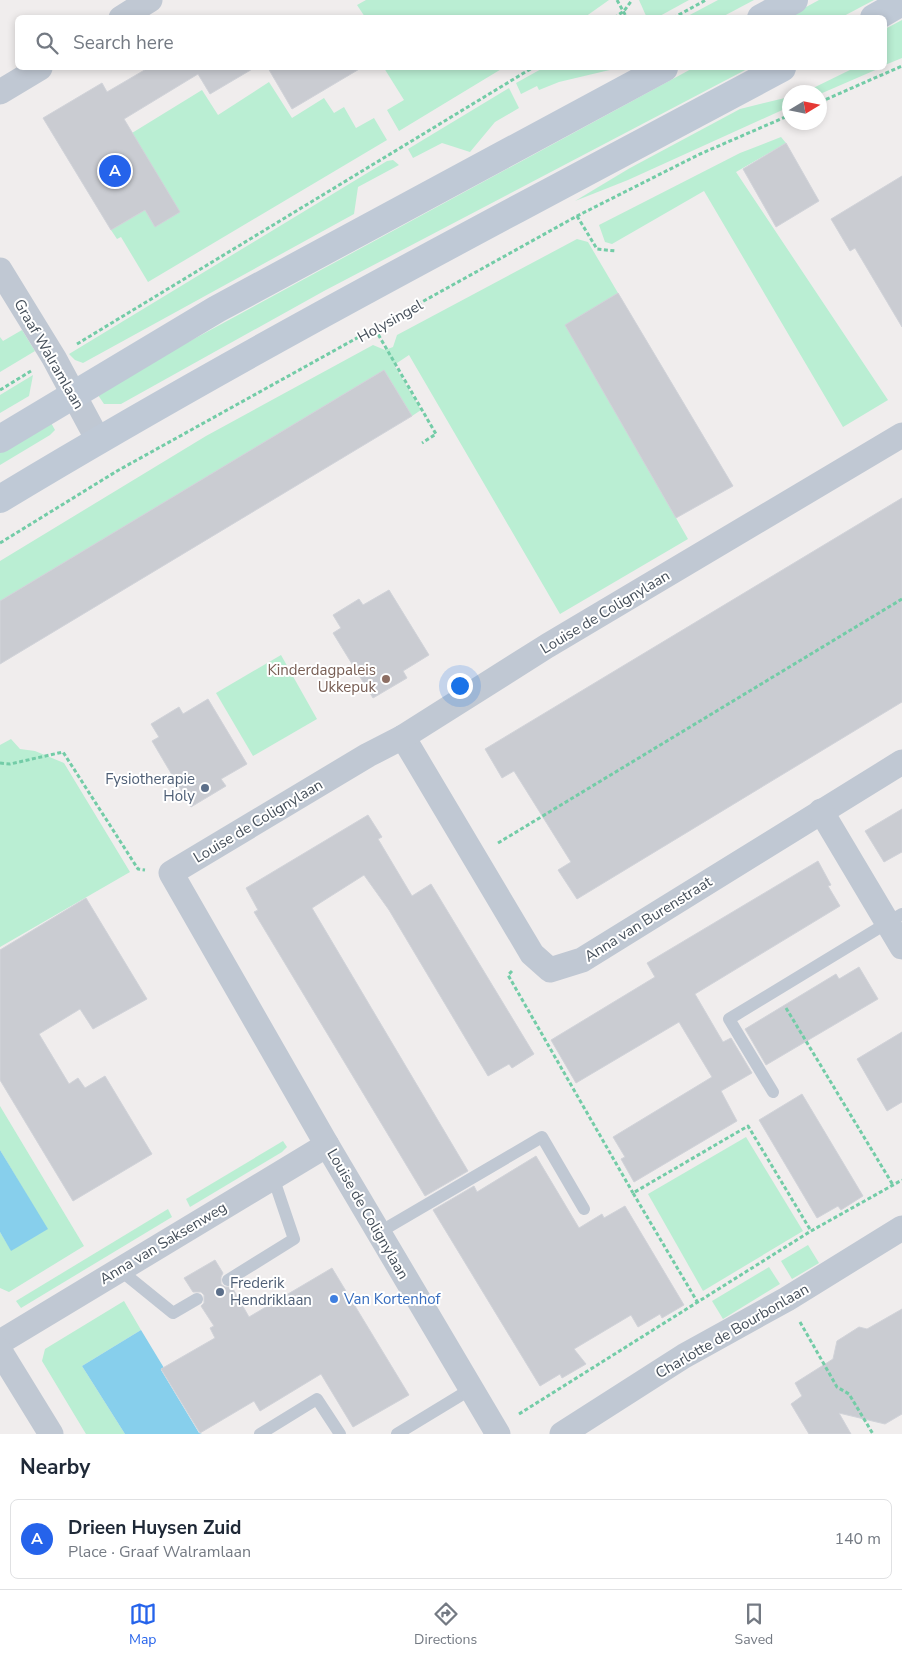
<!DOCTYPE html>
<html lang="en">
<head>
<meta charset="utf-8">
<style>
	body { margin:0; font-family:"Nunito Sans",sans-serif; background:#f2f2f3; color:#1f2937 }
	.compass { position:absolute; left:782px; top:85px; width:45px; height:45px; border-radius:50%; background:#fff; box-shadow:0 2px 8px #0003; rotate:80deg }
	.you { position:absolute; left:459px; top:685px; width:18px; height:18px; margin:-12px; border:4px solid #fff; border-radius:50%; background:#1a73e8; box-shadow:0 0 0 8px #1a73e833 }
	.badge { display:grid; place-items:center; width:32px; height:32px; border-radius:50%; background:#2563eb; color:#fff; font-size:16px; font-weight:700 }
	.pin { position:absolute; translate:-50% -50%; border:2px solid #fff; box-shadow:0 1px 5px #0006 }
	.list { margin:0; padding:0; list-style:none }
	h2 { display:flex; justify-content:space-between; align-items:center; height:65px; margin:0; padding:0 20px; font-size:21px }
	h2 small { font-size:16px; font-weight:400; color:#747a83 }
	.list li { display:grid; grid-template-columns:32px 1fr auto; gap:15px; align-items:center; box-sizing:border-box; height:80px; margin:0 10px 10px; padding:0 10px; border:1px solid #e0e1e3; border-radius:8px }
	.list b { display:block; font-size:19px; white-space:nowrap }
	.list p { margin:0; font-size:16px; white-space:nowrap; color:#747a83 }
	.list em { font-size:16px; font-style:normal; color:#747a83 }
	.icon { flex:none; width:28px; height:28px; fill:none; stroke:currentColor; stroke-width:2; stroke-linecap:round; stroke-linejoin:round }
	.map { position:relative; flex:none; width:902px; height:1434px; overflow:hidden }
	.search { position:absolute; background:#fff; box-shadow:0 2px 8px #0003; left:15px; right:15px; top:15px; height:55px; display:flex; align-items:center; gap:12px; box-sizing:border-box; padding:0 18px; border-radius:8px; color:#747a83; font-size:19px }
	.sheet { height:155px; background:#fff }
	nav { display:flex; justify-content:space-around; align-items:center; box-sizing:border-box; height:70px; border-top:1px solid #e0e1e3; background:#fff; font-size:14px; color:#747a83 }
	nav a { display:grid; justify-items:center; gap:2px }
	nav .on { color:#2563eb }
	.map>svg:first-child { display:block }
	.green { fill:#baeed3 }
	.water { fill:#87cfec }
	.building { fill:#caccd2; stroke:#d1d3d9 }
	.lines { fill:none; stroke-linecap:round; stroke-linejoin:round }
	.path { stroke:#73cca7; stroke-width:3; stroke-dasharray:4 2.5; stroke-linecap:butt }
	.lane { stroke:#c0c8d3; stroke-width:12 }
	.street { stroke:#c0c8d3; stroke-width:25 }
	.secondary { stroke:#bfc9d6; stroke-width:28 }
	.education-dot { fill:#8d6e63; stroke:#fff; stroke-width:2 }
	.service-dot { fill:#5c6f8a; stroke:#fff; stroke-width:2 }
	.shop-dot { fill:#3f7fe0; stroke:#fff; stroke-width:2 }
	.labels { text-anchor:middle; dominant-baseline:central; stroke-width:4; stroke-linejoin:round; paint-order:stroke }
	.street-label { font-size:15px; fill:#454f5a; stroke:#fff }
	.education-label { font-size:15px; fill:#785e54; stroke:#fff; text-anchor:end }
	.service-label { font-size:15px; fill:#4e5e75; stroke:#fff; text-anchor:end }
	.shop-label { font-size:15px; fill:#366cbe; stroke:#fff; text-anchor:start }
</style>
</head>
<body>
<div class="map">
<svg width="902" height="1434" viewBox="0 0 902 1434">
	<rect width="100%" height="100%" fill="#f0eded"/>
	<g class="green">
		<path d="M366,0H609L585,17H365L357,5Z"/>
		<path d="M639,0H689L658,17L647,18Z"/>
		<path d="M718,0H754L722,17H686Z"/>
		<path d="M819,0H874L842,17L786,18Z"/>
		<path d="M902,20V58L885,65V29Z"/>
		<path d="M384,68H503L399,131L387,110L404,100Z"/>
		<path d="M543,68H618L559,82L539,90L537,86L521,94L516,83Z"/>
		<path d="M693,68H749L324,291L121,404H104L96,392Z"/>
		<path d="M854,68H880L820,94L805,92Z"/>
		<path d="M269,82L292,118L324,98L334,113L344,107L356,128L374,118L387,140L148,282L121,237L117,239L111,230L145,210L155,227L132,133L202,90L218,115Z"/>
		<path d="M509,88L519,108L495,122L470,152L442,143L413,158L408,149Z"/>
		<path d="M789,97V107L628,180L575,201L630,168L740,109Z"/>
		<path d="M781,137L786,143L736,172L888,400L843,427L704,191L612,244L605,242L599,225L740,153Z"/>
		<path d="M393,160L399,165L358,187L354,214L83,363L75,360L69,354L387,161Z"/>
		<path d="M577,239L588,242L618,293L566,325L688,539L560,614L409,355L394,365L421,410L412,416L384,370L0,601V561L206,436L373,345L385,350L393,347L397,335Z"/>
		<path d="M22,330L35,351L0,372V337L3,341Z"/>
		<path d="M33,375L29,396L0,413V395Z"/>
		<path d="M50,421L55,430L50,435L0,465V451Z"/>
		<path d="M281,655L317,719L253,756L216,693Z"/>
		<path d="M11,739L20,749L35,751L64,763L130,872L0,947V745Z"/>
		<path d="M0,1106L84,1246L9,1292L0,1288V1232L11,1250L47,1229L0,1150Z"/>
		<path d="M746,1137L803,1231L703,1291L648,1194Z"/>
		<path d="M283,1141L287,1147L282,1152L190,1207L186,1199Z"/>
		<path d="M168,1209L172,1217L21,1308L16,1301Z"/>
		<path d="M808,1245L819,1263L792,1279L781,1261Z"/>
		<path d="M769,1267L780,1284L723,1319L712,1301Z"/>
		<path d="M124,1301L141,1330L82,1366L125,1434H86L42,1361L45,1349Z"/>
	</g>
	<g class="water">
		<path d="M0,1150L48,1229L11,1251L0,1232Z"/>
		<path d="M141,1330L164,1368L161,1370L199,1433L202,1434H125L82,1366Z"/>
	</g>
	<g class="building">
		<path d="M148,68H254L210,94L198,74L124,119L180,212L155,227L145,210L111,230L43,118L102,83L107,92Z"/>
		<path d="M268,68H361L292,109Z"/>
		<path d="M786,143L819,201L776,227L743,169Z"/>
		<path d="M902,176V327L855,248L850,251L831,219Z"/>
		<path d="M618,293L733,486L676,518L565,325Z"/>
		<path d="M384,370L412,416L0,664V601Z"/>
		<path d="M902,498V702L577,899L558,870L571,862L514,771L502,778L485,749Z"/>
		<path d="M389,590L429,655L403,671L407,678L373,698L333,633L341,628L333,615L359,599L363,605Z"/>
		<path d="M208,699L247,764L221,779L226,786L191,807L152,741L159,737L151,724L179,707L183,714Z"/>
		<path d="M902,809V852L884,862L865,831Z"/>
		<path d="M368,815L382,837L378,839L412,896L431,884L534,1054L512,1068L509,1064L488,1076L389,910L364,875L312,908L468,1171L425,1196L254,912L258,910L246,888Z"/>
		<path d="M818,861L831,885L828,886L840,906L695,994L723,1042L731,1038L752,1073L721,1091L737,1121L634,1182L621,1159L625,1157L613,1137L712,1077L679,1022L576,1083L551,1040L655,977L647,963Z"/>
		<path d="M86,898L147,999L93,1029L80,1009L39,1034L69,1084L78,1078L85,1088L105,1076L152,1154L73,1201L0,1080V950Z"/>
		<path d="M859,967L878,999L766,1065L745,1029L836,974L839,979Z"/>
		<path d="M902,1032V1102L887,1111L857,1059Z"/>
		<path d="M802,1094L863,1196L841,1210L838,1206L817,1218L759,1120Z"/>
		<path d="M536,1156L579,1228L602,1214L604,1218L625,1206L684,1305L662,1318L660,1314L638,1327L631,1315L574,1349L586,1364L562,1378L560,1374L540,1386L433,1210L474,1186L477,1192Z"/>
		<path d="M215,1260L223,1273L221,1277V1284L225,1287H232L249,1317L332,1268L409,1395L353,1427L321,1374L260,1411L254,1401L200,1433L161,1369L215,1338L210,1328L214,1326L201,1306L204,1303V1295L201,1292H193L184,1278Z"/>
		<path d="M902,1309V1414L885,1424L839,1413L851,1434H809L791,1404L802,1396L795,1383L833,1359L837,1341L859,1327L867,1329Z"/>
	</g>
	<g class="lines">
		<g class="path">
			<path d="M617,0L627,18"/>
			<path d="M614,18L624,11L632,0"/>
			<path d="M673,18L706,0"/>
			<path d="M820,102L902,66"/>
			<path d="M577,216L597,249L616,251"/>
			<path d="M375,329L436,434L422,443"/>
			<path d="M77,344L532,68"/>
			<path d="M0,390L31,371"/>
			<path d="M0,543L117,471L577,216L700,154L790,115"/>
			<path d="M0,763L10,764L63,752L138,869L145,870"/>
			<path d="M498,843L902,599"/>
			<path d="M512,971L508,975L633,1193"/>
			<path d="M786,1008L893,1185"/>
			<path d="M698,1303L633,1193L748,1126L811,1231"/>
			<path d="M800,1322L837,1387L849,1394L873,1434"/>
			<path d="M519,1414L811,1231L902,1180"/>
		</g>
		<g class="lane">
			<path d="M773,1092L729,1019L902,914"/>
			<path d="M378,1233L542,1137L584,1209"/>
			<path d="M120,1270L173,1313L197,1299"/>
			<path d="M228,1280L294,1239L273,1177"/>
			<path d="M260,1434L317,1399L340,1434"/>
			<path d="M397,1434L471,1389"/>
		</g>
		<g class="street">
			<path d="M121,18L150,0"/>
			<path d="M0,92L40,68"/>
			<path d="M0,270L54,358L98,440"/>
			<path d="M403,737L532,954L550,970L582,960L902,762"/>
			<path d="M821,811L902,947"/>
			<path d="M0,1342L327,1145"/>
			<path d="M0,1351L51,1434"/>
			<path d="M498,1434L327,1145L171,873L368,755L403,737L547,646L902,435"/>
			<path d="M562,1434L684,1356L787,1299L902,1228"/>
		</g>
		<g class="secondary">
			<path d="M761,18L794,0"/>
			<path d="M874,18L902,2"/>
			<path d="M0,439L217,309L664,68"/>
			<path d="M0,499C255,345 520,208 782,68"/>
		</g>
	</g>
	<circle class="education-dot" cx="386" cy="679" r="5"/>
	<g class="service-dot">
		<circle cx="205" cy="788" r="5"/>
		<circle cx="220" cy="1292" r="5"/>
	</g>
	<circle class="shop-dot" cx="334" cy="1299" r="5"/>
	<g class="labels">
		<g class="street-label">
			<text transform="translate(390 321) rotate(-29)">Holysingel</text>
			<text transform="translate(49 354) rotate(60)">Graaf Walramlaan</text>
			<text transform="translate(605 612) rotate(-31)">Louise de Colignylaan</text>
			<text transform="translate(258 821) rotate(-31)">Louise de Colignylaan</text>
			<text transform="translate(648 919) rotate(-32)">Anna van Burenstraat</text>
			<text transform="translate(368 1214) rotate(60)">Louise de Colignylaan</text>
			<text transform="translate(163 1243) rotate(-31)">Anna van Saksenweg</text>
			<text transform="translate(732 1331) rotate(-30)">Charlotte de Bourbonlaan</text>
		</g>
		<g class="education-label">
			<text x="376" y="670">Kinderdagpaleis<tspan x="376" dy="17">Ukkepuk</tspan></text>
		</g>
		<g class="service-label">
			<text x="195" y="779">Fysiotherapie<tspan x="195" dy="17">Holy</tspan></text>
			<text x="230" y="1283" text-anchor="start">Frederik<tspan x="230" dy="17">Hendriklaan</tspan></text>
		</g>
		<g class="shop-label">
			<text x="344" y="1299">Van Kortenhof</text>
		</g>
	</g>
</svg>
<svg class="compass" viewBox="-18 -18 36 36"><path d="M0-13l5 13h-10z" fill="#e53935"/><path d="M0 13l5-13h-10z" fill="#747a83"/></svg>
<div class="you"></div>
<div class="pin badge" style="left:115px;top:171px">A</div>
<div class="search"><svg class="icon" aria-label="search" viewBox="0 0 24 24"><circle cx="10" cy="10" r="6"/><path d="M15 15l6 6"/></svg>Search here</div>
</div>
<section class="sheet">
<h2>Nearby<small></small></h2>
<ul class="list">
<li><span class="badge">A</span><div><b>Drieen Huysen Zuid</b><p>Place · Graaf Walramlaan</p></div><em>140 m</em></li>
</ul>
</section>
<nav>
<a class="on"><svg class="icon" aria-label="map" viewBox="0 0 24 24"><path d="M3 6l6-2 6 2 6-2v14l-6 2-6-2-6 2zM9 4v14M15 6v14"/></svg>Map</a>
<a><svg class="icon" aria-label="directions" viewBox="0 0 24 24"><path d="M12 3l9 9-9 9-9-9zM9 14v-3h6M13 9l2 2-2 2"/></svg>Directions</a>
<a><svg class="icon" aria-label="saved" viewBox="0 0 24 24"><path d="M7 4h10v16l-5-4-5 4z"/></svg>Saved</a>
</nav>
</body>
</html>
